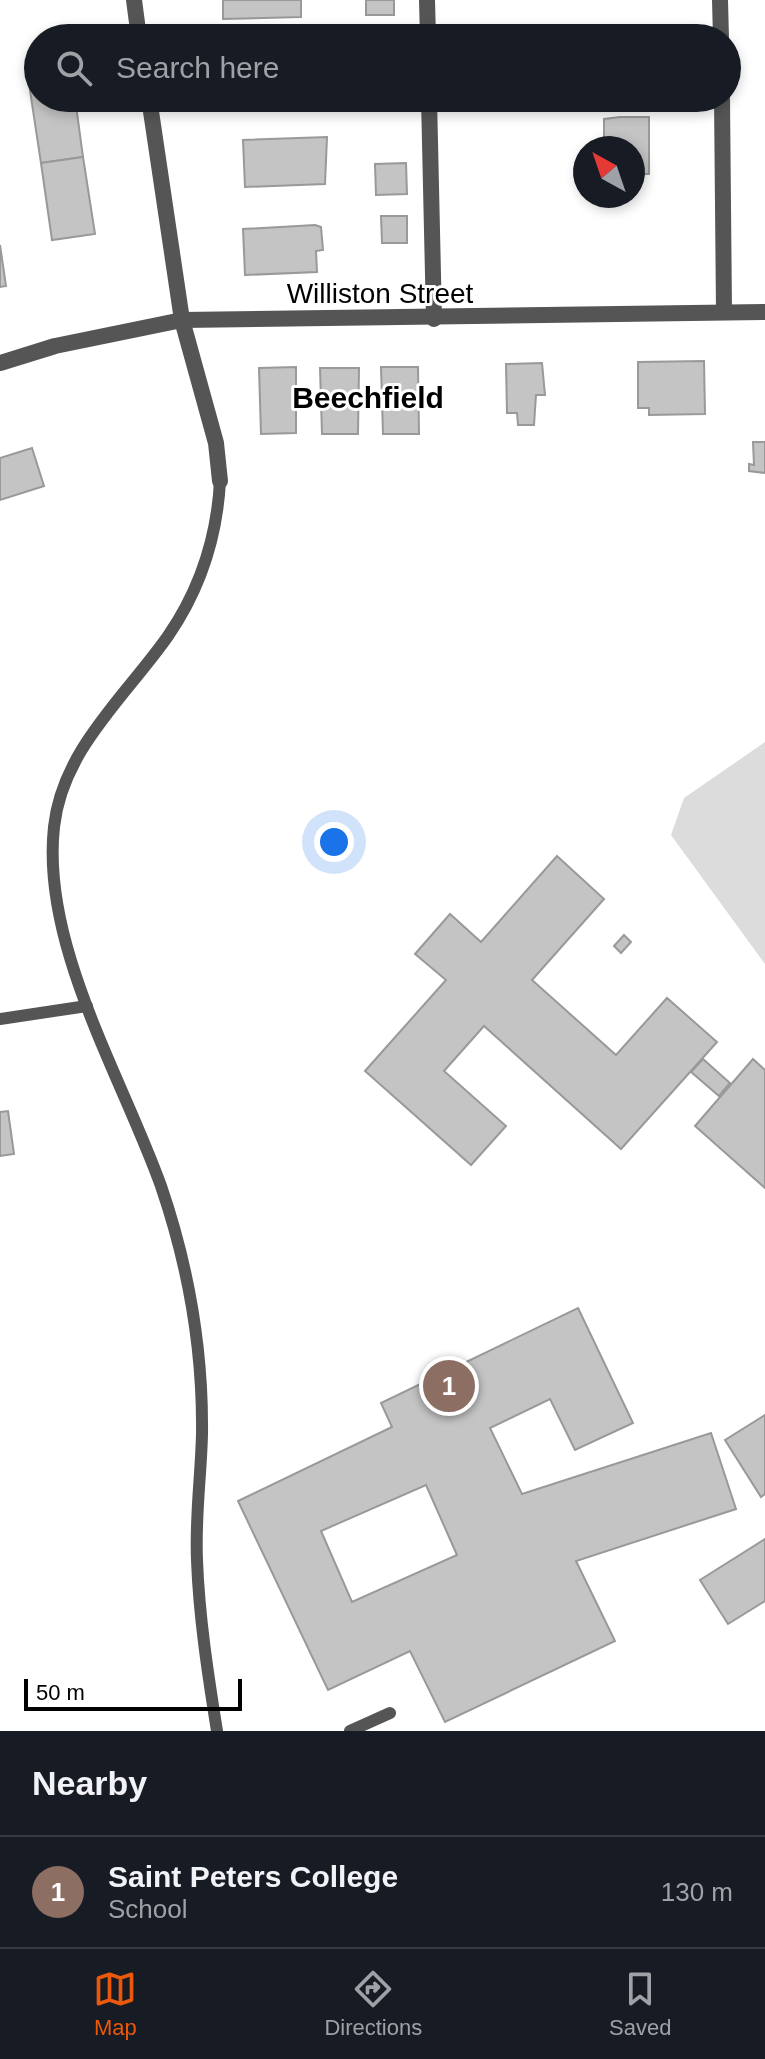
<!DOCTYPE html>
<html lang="en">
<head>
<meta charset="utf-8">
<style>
	body { margin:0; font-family:Helvetica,sans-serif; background:#242831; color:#f1f3f6 }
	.compass { position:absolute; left:573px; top:136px; width:72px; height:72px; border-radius:50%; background:#171b24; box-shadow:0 4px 12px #0003; rotate:320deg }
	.scale { position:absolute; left:24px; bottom:20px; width:218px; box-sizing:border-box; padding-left:8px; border:4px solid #000; border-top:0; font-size:22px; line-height:28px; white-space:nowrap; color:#000; -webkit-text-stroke:6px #fff; paint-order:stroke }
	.you { position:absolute; left:334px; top:842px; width:28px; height:28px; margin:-20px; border:6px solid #fff; border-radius:50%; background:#1a73e8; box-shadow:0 0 0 12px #1a73e833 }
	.badge { display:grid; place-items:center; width:52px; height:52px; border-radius:50%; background:#ea580c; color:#fff; font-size:26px; font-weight:700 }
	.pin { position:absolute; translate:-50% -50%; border:4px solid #fff; box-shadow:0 2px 8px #0006 }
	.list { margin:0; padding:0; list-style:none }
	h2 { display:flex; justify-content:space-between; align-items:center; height:104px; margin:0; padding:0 32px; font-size:34px }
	h2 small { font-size:26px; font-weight:400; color:#9ea1a6 }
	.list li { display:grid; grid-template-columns:52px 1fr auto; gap:24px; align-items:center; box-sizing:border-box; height:112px; padding:0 32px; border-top:2px solid #363941 }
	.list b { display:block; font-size:30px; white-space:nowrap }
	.list p { margin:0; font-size:26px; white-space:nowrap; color:#9ea1a6 }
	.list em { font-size:26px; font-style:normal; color:#9ea1a6 }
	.icon { flex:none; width:44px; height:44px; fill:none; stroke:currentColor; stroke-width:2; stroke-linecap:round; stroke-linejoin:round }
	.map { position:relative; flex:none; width:765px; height:1731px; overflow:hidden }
	.search { position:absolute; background:#171b24; box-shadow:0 4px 12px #0003; left:24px; right:24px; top:24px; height:88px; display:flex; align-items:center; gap:20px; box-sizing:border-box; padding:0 28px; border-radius:44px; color:#9ea1a6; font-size:30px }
	.sheet { height:216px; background:#171b24 }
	nav { display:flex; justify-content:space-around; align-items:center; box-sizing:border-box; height:112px; border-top:2px solid #363941; background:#171b24; font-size:22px; color:#9ea1a6 }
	nav a { display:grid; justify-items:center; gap:4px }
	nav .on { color:#ea580c }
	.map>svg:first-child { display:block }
	.green { fill:#dcdcdc }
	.building { fill:#c4c4c4; stroke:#999; stroke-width:2; fill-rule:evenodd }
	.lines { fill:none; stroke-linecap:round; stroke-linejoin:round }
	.service { stroke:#555; stroke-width:12 }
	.minor { stroke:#555; stroke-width:16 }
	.labels { text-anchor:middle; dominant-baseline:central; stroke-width:6; stroke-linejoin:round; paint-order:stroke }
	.street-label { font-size:28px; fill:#000; stroke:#fff }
	.neighbourhood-label { font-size:30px; font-weight:bold; fill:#000; stroke:#fff }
</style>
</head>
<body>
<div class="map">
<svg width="765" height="1731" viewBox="0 0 765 1731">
	<rect width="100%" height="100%" fill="#fff"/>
	<path class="green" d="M765,742V964L671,835L684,798Z"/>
	<g class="building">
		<path d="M223,0H301V17L223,19Z"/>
		<rect x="366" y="0" width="28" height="15"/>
		<path d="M38,83V98H75L83,157L41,163L29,84Z"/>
		<path d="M620,117H649V174H633V148L604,146V119Z"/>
		<path d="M327,137L325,184L245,187L243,140Z"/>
		<path d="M83,157L95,234L52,240L41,163Z"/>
		<path d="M406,163L407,194L376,195L375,164Z"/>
		<path d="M381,216H407V243H382Z"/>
		<path d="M315,225L321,227L323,250L316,251L317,272L245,275L243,229Z"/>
		<path d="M0,245L6,286L0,287Z"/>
		<path d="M704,361L705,414L649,415V408H638V362Z"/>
		<path d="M542,363L545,395H536L534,425H518L517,413H507L506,364Z"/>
		<path d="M296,367V433L261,434L259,368Z"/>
		<path d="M381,367H418L419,434H383Z"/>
		<path d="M320,368H359L358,434H322Z"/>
		<path d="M753,442H765V473L749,471V464L754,465Z"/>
		<path d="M32,448L44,486L0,500V458Z"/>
		<path d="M557,856L604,899L532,980L616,1055L667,998L717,1042L621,1149L484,1026L444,1071L506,1126L471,1165L365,1071L446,980L415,954L450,914L481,942Z"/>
		<path d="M624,935L631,942L621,953L614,946Z"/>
		<path d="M703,1059L730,1083L719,1096L691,1072Z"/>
		<path d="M753,1059L765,1070V1188L695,1126Z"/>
		<path d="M8,1111L14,1154L0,1156V1112Z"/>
		<path d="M578,1308L633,1423L575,1450L550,1399L490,1428L522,1494L711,1433L736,1509L576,1561L615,1641L445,1722L410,1651L328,1690L238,1501L392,1427L381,1403ZM426,1485L457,1555L352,1602L321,1531Z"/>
		<path d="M765,1415V1494L761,1497L725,1440Z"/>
		<path d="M765,1539V1601L728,1624L700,1580Z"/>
	</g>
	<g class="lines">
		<g class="service">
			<path d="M0,1019L87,1006"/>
			<path d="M217,1731C208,1675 199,1616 197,1560C195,1517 201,1476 202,1434C203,1350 188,1265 161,1186C122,1077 41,945 54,827C62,750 126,696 168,636C201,588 217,538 220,481"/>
			<path d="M350,1731L390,1713"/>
		</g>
		<g class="minor">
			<path d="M134,0L139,38"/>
			<path d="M427,0L428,38"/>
			<path d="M720,0L721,38"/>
			<path d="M149,98L182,320L216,443L220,481"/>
			<path d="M429,98L434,319"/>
			<path d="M722,98L724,312"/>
			<path d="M0,363L55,346L182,320L765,312"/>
		</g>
	</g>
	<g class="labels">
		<g class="street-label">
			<text x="380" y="293">Williston Street</text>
		</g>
		<g class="neighbourhood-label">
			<text x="368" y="397">Beechfield</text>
		</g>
	</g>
</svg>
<svg class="compass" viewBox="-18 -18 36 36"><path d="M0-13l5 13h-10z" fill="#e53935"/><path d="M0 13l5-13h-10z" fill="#9ea1a6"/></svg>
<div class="scale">50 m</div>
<div class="you"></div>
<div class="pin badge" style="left:449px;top:1386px;background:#8d6e63">1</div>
<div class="search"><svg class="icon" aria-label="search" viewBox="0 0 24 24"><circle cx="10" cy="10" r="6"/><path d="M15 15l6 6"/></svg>Search here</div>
</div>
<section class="sheet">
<h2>Nearby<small></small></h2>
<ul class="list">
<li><span class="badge" style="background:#8d6e63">1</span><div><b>Saint Peters College</b><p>School</p></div><em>130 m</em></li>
</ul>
</section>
<nav>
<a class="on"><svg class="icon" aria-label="map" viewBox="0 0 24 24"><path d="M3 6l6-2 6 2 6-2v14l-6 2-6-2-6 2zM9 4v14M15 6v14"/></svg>Map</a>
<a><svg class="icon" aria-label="directions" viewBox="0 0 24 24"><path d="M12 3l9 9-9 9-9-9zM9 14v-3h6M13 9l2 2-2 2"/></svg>Directions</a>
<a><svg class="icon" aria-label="saved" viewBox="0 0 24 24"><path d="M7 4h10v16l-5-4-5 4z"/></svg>Saved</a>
</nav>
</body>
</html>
